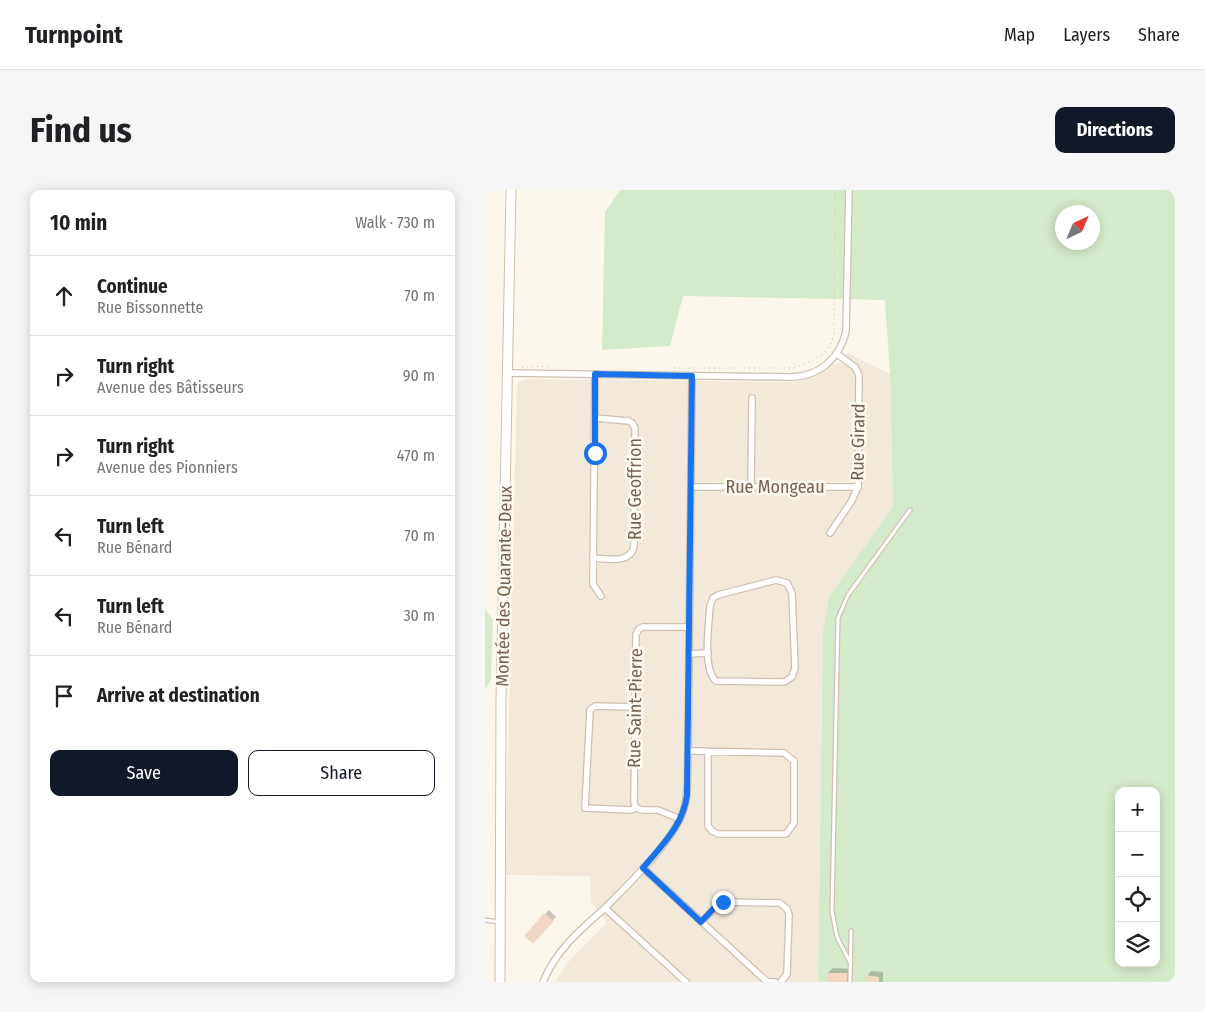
<!DOCTYPE html>
<html lang="en">
<head>
<meta charset="utf-8">
<style>
	body { margin:0; font-family:"Fira Sans Condensed",sans-serif; background:#f6f6f6; color:#202124 }
	.controls { position:absolute; right:15px; bottom:15px; display:grid; overflow:hidden; border-radius:10px; box-shadow:0 2px 12px #0003 }
	.controls button { width:45px; height:45px; display:grid; place-items:center; padding:0; border:0; border-bottom:1px solid #e0e0e0; background:#fff; color:#202124; font:25px sans-serif }
	.compass { position:absolute; left:570px; top:15px; width:45px; height:45px; border-radius:50%; background:#fff; box-shadow:0 2px 12px #0003; rotate:44deg }
	.stop { position:absolute; width:15px; height:15px; margin:-11px; border:4px solid #1a73e8; border-radius:50%; background:#fff }
	.stop.end { background:#1a73e8; border-color:#fff; box-shadow:0 1px 5px #0008 }
	.list { margin:0; padding:0; list-style:none }
	h2 { display:flex; justify-content:space-between; align-items:center; height:65px; margin:0; padding:0 20px; font-size:21px }
	h2 small { font-size:16px; font-weight:400; color:#757577 }
	.list li { display:grid; grid-template-columns:32px 1fr auto; gap:15px; align-items:center; box-sizing:border-box; height:80px; padding:0 20px; border-top:1px solid #e0e0e0 }
	.list b { display:block; font-size:19px; white-space:nowrap }
	.list p { margin:0; font-size:16px; white-space:nowrap; color:#757577 }
	.list em { font-size:16px; font-style:normal; color:#757577 }
	.actions { display:flex; gap:10px; padding:15px 20px }
	.actions a { flex:1; padding:11px 0; border:1px solid #111827; border-radius:10px; text-align:center; font-size:18px; color:#111827 }
	.actions .main { background:#111827; color:#fff }
	.icon { flex:none; width:28px; height:28px; fill:none; stroke:currentColor; stroke-width:2; stroke-linecap:round; stroke-linejoin:round }
	.map { position:relative; flex:none; width:690px; height:792px; overflow:hidden; border-radius:10px }
	header { display:flex; align-items:center; gap:30px; box-sizing:border-box; height:70px; padding:0 25px; background:#fff; border-bottom:1px solid #e0e0e0 }
	header strong { font-size:24px }
	nav { display:flex; gap:28px; margin-inline-start:auto; font-size:18px }
	.intro { display:flex; align-items:center; justify-content:space-between; box-sizing:border-box; height:120px; padding:0 30px }
	h1 { margin:0; font-size:35px }
	.button { padding:12px 22px; border-radius:10px; background:#111827; color:#fff; font-size:18px; font-weight:700 }
	main { display:flex; gap:30px; padding:0 30px }
	aside { flex:1; background:#fff; border-radius:10px; box-shadow:0 2px 12px #0003 }
	.map>svg:first-child { display:block }
	.residential { fill:#f3e9db }
	.green { fill:#d5eaca; fill-rule:evenodd }
	.shadow { fill:#0003 }
	.building { fill:#f0d8c5 }
	.lines { fill:none; stroke-linecap:round; stroke-linejoin:round }
	.lane-casing { stroke:#cebfb1; stroke-width:5.5 }
	.street-casing { stroke:#cebfb1; stroke-width:8 }
	.secondary-casing { stroke:#d1c0af; stroke-width:11 }
	.path { stroke:#d6bca7; stroke-width:1; stroke-dasharray:1 4; stroke-linecap:butt }
	.lane { stroke:#fff; stroke-width:3 }
	.street { stroke:#fff; stroke-width:5.5 }
	.secondary { stroke:#fff; stroke-width:9 }
	.route { stroke:#1a73e8; stroke-width:6 }
	.labels { text-anchor:middle; dominant-baseline:central; stroke-width:5; stroke-linejoin:round; paint-order:stroke }
	.street-label { font-size:18px; fill:#775f4f; stroke:#fefaf3 }
</style>
</head>
<body>
<header>
<strong>Turnpoint</strong>
<nav><a>Map</a><a>Layers</a><a>Share</a></nav>
</header>
<div class="intro"><h1>Find us</h1><a class="button">Directions</a></div>
<main>
<aside>
<h2>10 min<small>Walk · 730 m</small></h2>
<ul class="list">
<li><svg class="icon" aria-label="ahead" viewBox="0 0 24 24"><path d="M12 20V5M6 11l6-6 6 6"/></svg><div><b>Continue</b><p>Rue Bissonnette</p></div><em>70 m</em></li>
<li><svg class="icon" aria-label="right" viewBox="0 0 24 24"><path d="M7 20v-9h11M14 6l5 5-5 5"/></svg><div><b>Turn right</b><p>Avenue des Bâtisseurs</p></div><em>90 m</em></li>
<li><svg class="icon" aria-label="right" viewBox="0 0 24 24"><path d="M7 20v-9h11M14 6l5 5-5 5"/></svg><div><b>Turn right</b><p>Avenue des Pionniers</p></div><em>470 m</em></li>
<li><svg class="icon" aria-label="left" viewBox="0 0 24 24"><path d="M17 20v-9H6M10 6l-5 5 5 5"/></svg><div><b>Turn left</b><p>Rue Bénard</p></div><em>70 m</em></li>
<li><svg class="icon" aria-label="left" viewBox="0 0 24 24"><path d="M17 20v-9H6M10 6l-5 5 5 5"/></svg><div><b>Turn left</b><p>Rue Bénard</p></div><em>30 m</em></li>
<li><svg class="icon" aria-label="arrive" viewBox="0 0 24 24"><path d="M6 21V4h12l-3 4 3 4H6"/></svg><div><b>Arrive at destination</b></div></li>
</ul>
<div class="actions"><a class="main">Save</a><a>Share</a></div>
</aside>
<div class="map">
<svg width="690" height="792" viewBox="0 0 690 792">
	<rect width="100%" height="100%" fill="#fcf7ec"/>
	<path class="residential" d="M362,163L405,184L408,316L344,407L338,440L333,792H70L84,771L122,733L106,712L105,686L20,685L32,196L35,191L44,189L310,192L333,185L348,174L356,173Z"/>
	<g class="green">
		<path d="M135,0H690V792H333L338,440L344,407L408,316L405,184L400,110L198,106L185,156L117,160L120,22ZM578,22H608V52H578ZM634,601H671V773H634Z"/>
		<path d="M0,419L8,430L6,489L0,500Z"/>
	</g>
	<g class="shadow">
		<path d="M64,720L71,727L48,753L40,746Z"/>
		<path d="M348,778L366,779V792H343V783Z"/>
		<path d="M386,781L398,782V792H381L382,786Z"/>
	</g>
	<g class="building">
		<path d="M59,723L69,731L48,754L39,746Z"/>
		<rect x="342" y="783" width="20" height="9"/>
		<path d="M380,785L394,787V792H380Z"/>
	</g>
	<g class="lines">
		<g class="lane-casing">
			<g id="lane">
				<path d="M0,730L14,732"/>
				<path d="M365,772L352,747L347,721L353,428L363,405L425,320"/>
				<path d="M365,792L366,741"/>
			</g>
		</g>
		<g class="street-casing">
			<g id="street">
				<path d="M22,183L305,187C333,187 355,169 361,141L364,0"/>
				<path d="M110,184L108,394L116,406"/>
				<path d="M206,297H373"/>
				<path d="M266,297L267,208"/>
				<path d="M345,343L366,312L373,297L374,185L370,177L352,164"/>
				<path d="M108,368C122,369 146,374 149,356L150,238L147,233L144,231L110,228"/>
				<path d="M291,390L302,393L307,403L310,478L307,487L299,492L231,491C217,478 224,434 225,416L228,408L233,405Z"/>
				<path d="M204,464L223,463"/>
				<path d="M150,517L110,516L105,520L100,618L146,620L151,618L158,620H173L195,629"/>
				<path d="M203,561H211L299,563L309,571V633L301,644H233L227,641L223,636V561"/>
				<path d="M151,618L149,612L151,444L154,439L158,437H204"/>
				<path d="M158,678L278,788L283,792H290"/>
				<path d="M120,718C145,692 192,649 200,615C204,598 202,578 203,561L207,186"/>
				<path d="M216,732L233,715L238,712L295,713L302,719L304,725L302,784L296,792"/>
				<path d="M58,792C71,760 95,740 120,718L201,792"/>
			</g>
		</g>
		<g class="secondary-casing">
			<path id="secondary" d="M15,792L16,511L26,0"/>
		</g>
		<g class="path">
			<path d="M37,177L63,176"/>
			<path d="M189,178H309L320,174L338,164L346,154L349,143L350,0"/>
		</g>
		<use href="#lane" class="lane"/>
		<use href="#street" class="street"/>
		<use href="#secondary" class="secondary"/>
	</g>
	<g class="lines">
		<path class="route" d="M110,263V184L207,186L202,605C198,636 177,655 158,678L216,732L231,716L238,712"/>
	</g>
	<g class="labels">
		<g class="street-label">
			<text transform="translate(373 252) rotate(-89)">Rue Girard</text>
			<text x="290" y="297">Rue Mongeau</text>
			<text transform="translate(150 299) rotate(-90)">Rue Geoffrion</text>
			<text transform="translate(19 396) rotate(-89)">Montée des Quarante-Deux</text>
			<text transform="translate(150 518) rotate(-89)">Rue Saint-Pierre</text>
		</g>
	</g>
</svg>
<div class="controls">
<button>+</button>
<button>−</button>
<button><svg class="icon" aria-label="locate" viewBox="0 0 24 24"><circle cx="12" cy="12" r="6"/><path d="M12 2v4M12 18v4M2 12h4M18 12h4"/></svg></button>
<button><svg class="icon" aria-label="layers" viewBox="0 0 24 24"><path d="M12 4l9 5-9 5-9-5zM3 14l9 5 9-5"/></svg></button>
</div>
<svg class="compass" viewBox="-18 -18 36 36"><path d="M0-13l5 13h-10z" fill="#e53935"/><path d="M0 13l5-13h-10z" fill="#757577"/></svg>
<div class="stop" style="left:110px;top:263px"></div>
<div class="stop end" style="left:238px;top:712px"></div>
</div>
</main>
</body>
</html>
